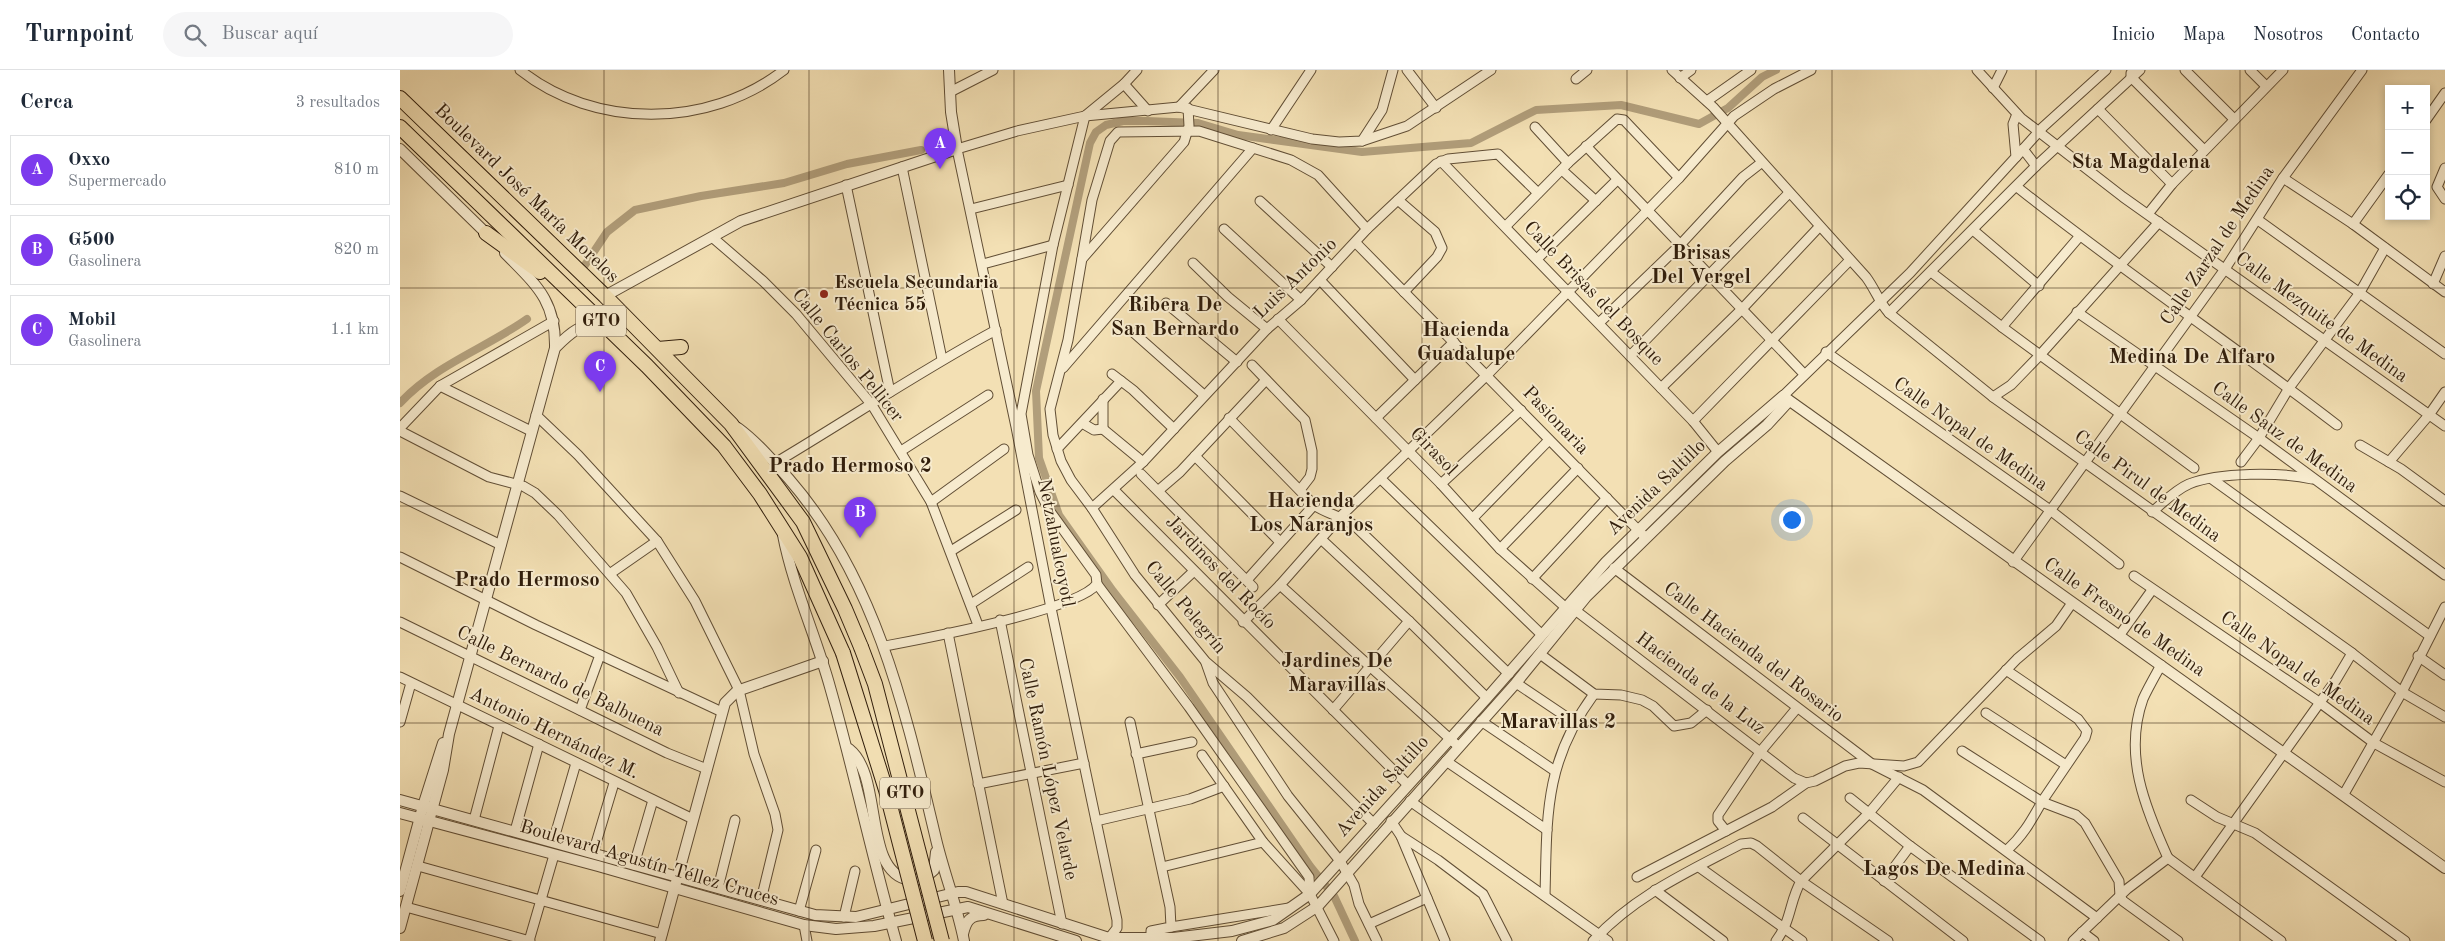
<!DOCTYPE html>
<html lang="es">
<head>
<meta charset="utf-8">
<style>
	body { margin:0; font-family:"Old Standard TT",serif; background:#f6f6f7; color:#1f2937 }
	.controls { position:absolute; right:15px; top:15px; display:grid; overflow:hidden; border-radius:0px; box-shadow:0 2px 8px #0003 }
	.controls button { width:45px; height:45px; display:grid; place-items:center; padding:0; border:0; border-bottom:1px solid #e0e1e3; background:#fff; color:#1f2937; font:25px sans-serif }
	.you { position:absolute; left:1391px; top:449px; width:18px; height:18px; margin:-12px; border:4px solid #fff; border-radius:50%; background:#1a73e8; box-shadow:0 0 0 8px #1a73e833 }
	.badge { display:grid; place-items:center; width:32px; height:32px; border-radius:50%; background:#7c3aed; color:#fff; font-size:16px; font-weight:700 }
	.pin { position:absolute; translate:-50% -41px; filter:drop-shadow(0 1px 2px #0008) }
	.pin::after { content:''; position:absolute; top:26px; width:18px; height:15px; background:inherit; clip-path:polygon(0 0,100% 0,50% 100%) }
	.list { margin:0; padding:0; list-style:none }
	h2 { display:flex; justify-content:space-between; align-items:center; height:65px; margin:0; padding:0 20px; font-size:21px }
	h2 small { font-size:16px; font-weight:400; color:#747a83 }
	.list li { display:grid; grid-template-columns:32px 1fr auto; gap:15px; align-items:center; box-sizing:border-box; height:70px; margin:0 10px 10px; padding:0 10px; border:1px solid #e0e1e3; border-radius:0px }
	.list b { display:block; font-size:19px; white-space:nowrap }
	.list p { margin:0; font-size:16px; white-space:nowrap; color:#747a83 }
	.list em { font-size:16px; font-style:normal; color:#747a83 }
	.icon { flex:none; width:28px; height:28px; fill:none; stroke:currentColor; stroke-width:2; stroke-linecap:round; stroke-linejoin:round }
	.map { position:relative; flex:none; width:2045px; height:871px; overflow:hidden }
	header { display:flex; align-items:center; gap:30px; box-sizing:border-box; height:70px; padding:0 25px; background:#fff; border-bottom:1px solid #e0e1e3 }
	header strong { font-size:24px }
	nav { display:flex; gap:28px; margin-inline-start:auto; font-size:18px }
	.search { width:350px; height:45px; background:#f6f6f7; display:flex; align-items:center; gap:12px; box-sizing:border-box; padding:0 18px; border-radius:28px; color:#747a83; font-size:19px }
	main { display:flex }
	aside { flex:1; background:#fff }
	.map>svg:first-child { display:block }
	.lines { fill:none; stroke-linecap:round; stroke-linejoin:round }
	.canal { stroke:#b19e7b; stroke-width:8 }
	.minor-casing { stroke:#614e35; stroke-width:11 }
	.tertiary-casing { stroke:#614e35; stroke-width:12 }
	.primary-casing { stroke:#301d0b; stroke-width:16 }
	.minor { stroke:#f7ebce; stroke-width:9 }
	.tertiary { stroke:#f7ebce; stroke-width:10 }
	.primary { stroke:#f3e0b4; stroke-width:14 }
	.primary-bridge-casing { stroke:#301d0b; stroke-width:16; stroke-linecap:butt }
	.primary-bridge { stroke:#f3e0b4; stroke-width:14 }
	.grid { fill:none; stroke:#301d0b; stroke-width:1; stroke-opacity:0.55 }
	.poi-dot { fill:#8f2418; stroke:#f7ebce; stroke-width:2 }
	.labels { text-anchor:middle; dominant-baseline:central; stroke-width:4; stroke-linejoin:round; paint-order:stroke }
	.shield { fill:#f7ebce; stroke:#6c5b46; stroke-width:1 }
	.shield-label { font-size:18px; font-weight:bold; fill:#301d0b }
	.street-label { font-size:19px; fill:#301d0b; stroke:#f7ebce }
	.poi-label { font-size:19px; font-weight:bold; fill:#301d0b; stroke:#f7ebce; text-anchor:start }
	.quarter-label { font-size:21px; font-weight:bold; fill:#301d0b; stroke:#f7ebce }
</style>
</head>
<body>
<header>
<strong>Turnpoint</strong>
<div class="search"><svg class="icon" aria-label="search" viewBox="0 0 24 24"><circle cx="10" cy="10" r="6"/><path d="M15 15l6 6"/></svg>Buscar aquí</div>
<nav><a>Inicio</a><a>Mapa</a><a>Nosotros</a><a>Contacto</a></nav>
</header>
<main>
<aside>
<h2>Cerca<small>3 resultados</small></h2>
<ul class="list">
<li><span class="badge">A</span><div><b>Oxxo</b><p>Supermercado</p></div><em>810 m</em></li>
<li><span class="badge">B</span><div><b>G500</b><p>Gasolinera</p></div><em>820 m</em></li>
<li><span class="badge">C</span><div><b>Mobil</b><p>Gasolinera</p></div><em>1.1 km</em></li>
</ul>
</aside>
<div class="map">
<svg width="2045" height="871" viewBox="0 0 2045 871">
	<rect width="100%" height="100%" fill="#f3e0b4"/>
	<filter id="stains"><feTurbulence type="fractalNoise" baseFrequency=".004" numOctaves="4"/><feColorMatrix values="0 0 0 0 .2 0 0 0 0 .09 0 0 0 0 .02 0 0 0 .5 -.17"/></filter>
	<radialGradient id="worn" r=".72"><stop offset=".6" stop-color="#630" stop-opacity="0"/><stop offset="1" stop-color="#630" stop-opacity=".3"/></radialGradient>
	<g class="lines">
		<g class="canal">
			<path d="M185,195L207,162L235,140L301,126L384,113L447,94L521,80"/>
			<path d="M0,333C35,295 86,278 127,249"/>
			<path d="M955,871L934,826L910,796L780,607L713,521L659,445L639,388L636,321L690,73L696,62L706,55L723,51H746L798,53L838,65L962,82L1071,73L1136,40L1221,35L1299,54L1328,38L1362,7L1376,0"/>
		</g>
		<g class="minor-casing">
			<g id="minor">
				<path d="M120,0C194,59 308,59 384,0"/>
				<path d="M1007,0L1036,38"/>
				<path d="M1272,0L1313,37L1466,207C1475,219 1479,232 1489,243L1593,327L1952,583L2002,622L2045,647"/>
				<path d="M1577,0L1621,48L1723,127L2045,356"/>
				<path d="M1785,0L1834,49"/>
				<path d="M1850,0L1866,16"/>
				<path d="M1731,3V7L1804,80"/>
				<path d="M1280,8L1291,0"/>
				<path d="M1176,9L1187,0"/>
				<path d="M724,14L748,41"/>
				<path d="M1593,18L1602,0"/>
				<path d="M550,22L593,0"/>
				<path d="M1307,31L1351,0"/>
				<path d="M779,37L814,0"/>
				<path d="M1698,39L1772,114"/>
				<path d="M685,46L724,14L737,0"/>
				<path d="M2026,50L2045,23"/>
				<path d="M1135,57L1168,93"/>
				<path d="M871,60L911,0"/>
				<path d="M962,71L982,40L993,0"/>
				<path d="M1186,76L1404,304"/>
				<path d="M1623,79L1636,96"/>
				<path d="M1616,87L1643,57L1706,0"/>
				<path d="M1041,91L1293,351L1318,382"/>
				<path d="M502,97L542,289"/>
				<path d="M2045,98L2037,117L2045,129"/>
				<path d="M1162,100L1196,131"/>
				<path d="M1883,108L1953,154L2045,222"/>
				<path d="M446,115L490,322"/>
				<path d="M1617,117C1721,200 1832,274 1937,355"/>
				<path d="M998,130L1035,162L1042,178L1037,187L1004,222"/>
				<path d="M860,131L932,197"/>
				<path d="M571,139L668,115"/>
				<path d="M1748,144L1772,114L1883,0"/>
				<path d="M1858,150L2045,284"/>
				<path d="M1953,154L1989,104"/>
				<path d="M1106,156L1168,93L1217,49L1224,50L1279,108"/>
				<path d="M824,159L901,230"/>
				<path d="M967,159L918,105L891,90L799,61L718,62L710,71L692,130L668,270L650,339L653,365L661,391L671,410L692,438L735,505L806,592L847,627L974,754"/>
				<path d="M1573,160L1639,216"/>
				<path d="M312,167L363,211L396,244L472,335L531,432L578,555"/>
				<path d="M956,173L1243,465"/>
				<path d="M682,189L784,72L789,56L788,38"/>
				<path d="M1137,189L1217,110"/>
				<path d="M793,193L828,227L867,259"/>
				<path d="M583,194L653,175"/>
				<path d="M1531,202L1602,257L1794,398"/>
				<path d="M920,210L1015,310"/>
				<path d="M2033,214L2045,186"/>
				<path d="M766,233L837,292"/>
				<path d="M1677,242L1859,368L2045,505"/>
				<path d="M1489,243L1636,96L1740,0"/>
				<path d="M878,249L1041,414L1100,479L1165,537"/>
				<path d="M1199,253L1280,175L1343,107L1361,93"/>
				<path d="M1602,257L1679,167"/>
				<path d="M734,263L804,325"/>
				<path d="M1426,282L1650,440L1719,494"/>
				<path d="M1230,286L1389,123"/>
				<path d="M852,295L905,350L912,381V399L910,407L900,420"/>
				<path d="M663,298L853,78"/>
				<path d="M712,304L733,320L774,359"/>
				<path d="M40,316L131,361"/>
				<path d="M1261,318L1342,239L1419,157"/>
				<path d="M1383,326L1510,203L1616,87L1613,54L1617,44"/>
				<path d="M1593,327L1611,315L1640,285L1759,152"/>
				<path d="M136,345L178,385L257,471L295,531L339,620L354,684L375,744L378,760L361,830"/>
				<path d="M829,348L914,435C927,444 942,446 955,456L1109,604"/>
				<path d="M976,348L1054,272"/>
				<path d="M1293,351L1450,190"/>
				<path d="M682,353L694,360L703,359"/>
				<path d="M0,358L40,316L154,251"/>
				<path d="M703,359L743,392"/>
				<path d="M703,359V329"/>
				<path d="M0,361L89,407L123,416L135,423L158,445L226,523L257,577L279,623"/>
				<path d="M1960,375L2001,399L2045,431"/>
				<path d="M657,379L721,311"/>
				<path d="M501,381L588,325"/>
				<path d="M795,386L880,472"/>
				<path d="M1841,392L1859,368L1889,318L1959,224L1985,178"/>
				<path d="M1989,392L2029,345L2045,322"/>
				<path d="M375,393C449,349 520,301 596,260"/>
				<path d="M741,404L853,517"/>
				<path d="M981,409L1142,565"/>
				<path d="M1812,409L2030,566"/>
				<path d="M1041,414L1121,340"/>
				<path d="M714,420L1008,715"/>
				<path d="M759,420L780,402L866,310"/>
				<path d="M0,426L101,475"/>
				<path d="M531,432L604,379"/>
				<path d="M692,438L743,392L867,259L901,230L967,159L1036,94L1048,89L1098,84L1138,123"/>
				<path d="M1752,442C1764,432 1775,420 1789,414C1819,402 1881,402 1912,409"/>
				<path d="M1073,448L1149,370"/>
				<path d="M921,469L1009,551L1087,628"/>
				<path d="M1100,479L1178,398"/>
				<path d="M551,481L616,440"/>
				<path d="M0,487L136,555L322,642"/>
				<path d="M1613,492L1825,199L1883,108L1962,0"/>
				<path d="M1214,498L1472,694L1523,720L1697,848"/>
				<path d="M211,503L257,471"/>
				<path d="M1734,506L1919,632L1974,673L2045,712"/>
				<path d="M1132,509L1207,428"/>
				<path d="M847,510L914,435"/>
				<path d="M697,514L789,637L909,807L910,824"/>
				<path d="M880,515L1059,677"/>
				<path d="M571,534L628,497"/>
				<path d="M758,535L794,501"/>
				<path d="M1175,540L1394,708L1406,713"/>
				<path d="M600,550L662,854"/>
				<path d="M0,552L267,683L307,699"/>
				<path d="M843,552L880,515L940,447L1087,305L1279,108L1334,46L1374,19L1411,0"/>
				<path d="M548,563L603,834"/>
				<path d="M1719,566L1752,520"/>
				<path d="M485,576C522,569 678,540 697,514L696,505L649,440L640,422L628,385L621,344L653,175L685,46"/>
				<path d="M1140,584L1194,624L1221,625L1242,630L1253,636L1274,656L1291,653L1307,640"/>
				<path d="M2018,586L2045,605"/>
				<path d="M806,593L813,613L888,726L940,791L954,815L959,834L977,871"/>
				<path d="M1761,595C1755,606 1748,618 1743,629C1723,685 1745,737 1768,788"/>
				<path d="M1606,600L1678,649L1687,661L1685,668C1671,689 1657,709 1643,730C1632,749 1624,765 1607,780"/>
				<path d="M0,607L293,749"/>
				<path d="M1116,613L1174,652"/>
				<path d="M180,640L200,585"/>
				<path d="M933,640L1009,551"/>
				<path d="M1586,643L1666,695"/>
				<path d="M1081,651L1155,701"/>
				<path d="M0,652L11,613"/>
				<path d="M730,652L770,837L771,857L751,861V871"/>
				<path d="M1562,681L1642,732L1676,745L1685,753L1719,811L1720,826L1723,831L1778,871"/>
				<path d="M736,684L792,672"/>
				<path d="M802,685L863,772L910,824L934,871"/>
				<path d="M1046,691L1147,760"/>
				<path d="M578,714L684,693"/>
				<path d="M1944,724L2002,622L2045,537"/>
				<path d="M1450,728L1510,776L1640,871"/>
				<path d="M1791,730L1817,747L1855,763L2005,871"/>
				<path d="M1010,731L1208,871"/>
				<path d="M1403,748L1563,871"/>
				<path d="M74,750L99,656"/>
				<path d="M696,751L790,729L824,716"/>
				<path d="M991,751L1001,766L1045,871"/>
				<path d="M115,761L139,674"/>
				<path d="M1326,761L1318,751V745L1361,681L1397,638"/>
				<path d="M1001,766L1038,790L1083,824L1107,871"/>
				<path d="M153,772L176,693"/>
				<path d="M193,783L214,713"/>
				<path d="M1768,788L1881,871"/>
				<path d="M234,795L253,730"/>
				<path d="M18,796L262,864"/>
				<path d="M762,797L863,772"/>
				<path d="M1299,797L1402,871"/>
				<path d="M1237,807L1372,737L1406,713L1415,711L1445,696L1459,693L1504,696L1518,692L1617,589L1656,556L1672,533"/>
				<path d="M1795,807L1936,610L1952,583"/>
				<path d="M1484,811L1510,776"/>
				<path d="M318,818L335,750"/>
				<path d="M1255,820L1323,871"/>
				<path d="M1145,826C1147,746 1144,692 1194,624"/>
				<path d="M6,837L130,871"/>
				<path d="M399,841L416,780"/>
				<path d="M444,847L455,801"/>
				<path d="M969,854L1027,828"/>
				<path d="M404,855L407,871"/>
				<path d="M771,857L889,838"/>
				<path d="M1682,862L1694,871"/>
				<path d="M129,871L154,785"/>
				<path d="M707,871L717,858V850L651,538L616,357L557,79L617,61L685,46L779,37L912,69L939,72L962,71L1007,56L1091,0"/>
				<path d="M1193,871C1234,826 1288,802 1341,774L1351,773L1357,776L1401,811L1488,871"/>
				<path d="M1376,871C1392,850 1389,832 1401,811L1469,743L1499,707"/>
				<path d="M1673,871L1727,819L1768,788"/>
			</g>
		</g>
		<g class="tertiary-casing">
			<g id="tertiary">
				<path d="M0,79L90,167"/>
				<path d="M105,183C136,215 156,230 155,278"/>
				<path d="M205,226L341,151L557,79L551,42L549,0"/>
				<path d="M338,358C357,372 373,391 389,409C476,509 505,639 535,765C543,801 557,835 564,871"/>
				<path d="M383,465C393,517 416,566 430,617C454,701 472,787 496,871"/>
				<path d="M449,679C484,706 462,803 510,810C520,811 527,807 534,800L536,782"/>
				<path d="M0,730L415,845L456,847L558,822H566L709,868H773L832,861L873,850L910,824L1087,628L1206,492L1318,382L1383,326L2045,798"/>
				<path d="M0,743L198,796L404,855L436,859L474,856L568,837L676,871"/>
				<path d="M0,821L23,736L43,673"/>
				<path d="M0,858L43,700L49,664L155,278C172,261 179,255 203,253"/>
				<path d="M563,864C566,851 570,845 584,845"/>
				<path d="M260,871L325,633L337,621L423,591"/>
				<path d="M842,871L884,858L918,836L1116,613L1186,527L1325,391L1367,355L1389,331"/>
			</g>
		</g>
		<g class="primary-casing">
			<g id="primary">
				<path d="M0,28L205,226L331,354L403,452L445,539L461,577"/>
				<path d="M0,57L247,296L324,376L360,424L400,487L443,583"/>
				<path d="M86,163L140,202"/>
				<path d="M258,279L281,277"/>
			</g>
		</g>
		<use href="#minor" class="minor"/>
		<use href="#tertiary" class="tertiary"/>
		<use href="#primary" class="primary"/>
		<g class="primary-bridge-casing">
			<g id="primary-bridge">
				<path d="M461,577L475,614L542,871"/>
				<path d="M443,583L486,720L525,871"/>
			</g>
		</g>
		<use href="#primary-bridge" class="primary-bridge"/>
	</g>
	<path class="grid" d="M204,0V871M409,0V871M614,0V871M818,0V871M1022,0V871M1227,0V871M1432,0V871M1636,0V871M1840,0V871M0,218H2045M0,436H2045M0,653H2045"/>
	<circle class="poi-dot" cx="424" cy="224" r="5"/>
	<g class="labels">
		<g class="shield">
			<rect x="176" y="235.5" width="50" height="31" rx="4"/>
			<rect x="480" y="707.5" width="50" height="31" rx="4"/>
		</g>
		<g class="shield-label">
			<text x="201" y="251">GTO</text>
			<text x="505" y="723">GTO</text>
		</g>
		<g class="street-label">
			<text transform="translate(126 124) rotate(44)">Boulevard José María Morelos</text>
			<text transform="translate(1818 176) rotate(-56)">Calle Zarzal de Medina</text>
			<text transform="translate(896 209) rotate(-44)">Luis Antonio</text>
			<text transform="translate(1193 224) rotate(46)">Calle Brisas del Bosque</text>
			<text transform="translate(1921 248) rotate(36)">Calle Mezquite de Medina</text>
			<text transform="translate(447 286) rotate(51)">Calle Carlos Pellicer</text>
			<text transform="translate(1155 351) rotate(46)">Pasionaria</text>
			<text transform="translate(1570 365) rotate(35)">Calle Nopal de Medina</text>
			<text transform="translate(1884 368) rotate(36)">Calle Sauz de Medina</text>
			<text transform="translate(1033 382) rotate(46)">Girasol</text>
			<text transform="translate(1747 417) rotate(36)">Calle Pirul de Medina</text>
			<text transform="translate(1257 418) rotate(-44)">Avenida Saltillo</text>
			<text transform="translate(655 473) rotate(79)">Netzahualcoyotl</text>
			<text transform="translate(820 503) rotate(46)">Jardines del Rocío</text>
			<text transform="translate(785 538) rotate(50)">Calle Pelegrín</text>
			<text transform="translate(1724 548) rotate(35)">Calle Fresno de Medina</text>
			<text transform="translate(1353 583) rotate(37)">Calle Hacienda del Rosario</text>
			<text transform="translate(1897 599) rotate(35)">Calle Nopal de Medina</text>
			<text transform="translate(160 612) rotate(26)">Calle Bernardo de Balbuena</text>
			<text transform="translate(1300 614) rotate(37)">Hacienda de la Luz</text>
			<text transform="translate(154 664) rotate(26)">Antonio Hernández M.</text>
			<text transform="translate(647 699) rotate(78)">Calle Ramón López Velarde</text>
			<text transform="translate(983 717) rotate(-48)">Avenida Saltillo</text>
			<text transform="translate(249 794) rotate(16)">Boulevard Agustín Téllez Cruces</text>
		</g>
		<g class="poi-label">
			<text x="434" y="213">Escuela Secundaria<tspan x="434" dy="22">Técnica 55</tspan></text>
		</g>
		<g class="quarter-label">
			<text x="1741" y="92">Sta Magdalena</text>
			<text x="1301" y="183">Brisas<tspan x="1301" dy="24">Del Vergel</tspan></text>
			<text x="775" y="235">Ribera De<tspan x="775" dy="24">San Bernardo</tspan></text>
			<text x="1066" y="260">Hacienda<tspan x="1066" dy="24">Guadalupe</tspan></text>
			<text x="1792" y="287">Medina De Alfaro</text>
			<text x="450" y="396">Prado Hermoso 2</text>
			<text x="911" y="431">Hacienda<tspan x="911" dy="24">Los Naranjos</tspan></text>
			<text x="127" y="510">Prado Hermoso</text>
			<text x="937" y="591">Jardines De<tspan x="937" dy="24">Maravillas</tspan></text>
			<text x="1158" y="652">Maravillas 2</text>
			<text x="1544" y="799">Lagos De Medina</text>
		</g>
	</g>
	<rect width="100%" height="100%" filter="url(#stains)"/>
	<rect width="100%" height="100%" fill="url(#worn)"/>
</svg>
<div class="controls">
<button>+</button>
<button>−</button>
<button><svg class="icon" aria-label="locate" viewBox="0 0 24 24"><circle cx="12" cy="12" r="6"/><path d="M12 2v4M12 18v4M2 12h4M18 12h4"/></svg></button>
</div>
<div class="you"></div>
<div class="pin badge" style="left:540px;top:99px">A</div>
<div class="pin badge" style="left:460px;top:468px">B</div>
<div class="pin badge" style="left:200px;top:322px">C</div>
</div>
</main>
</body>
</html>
